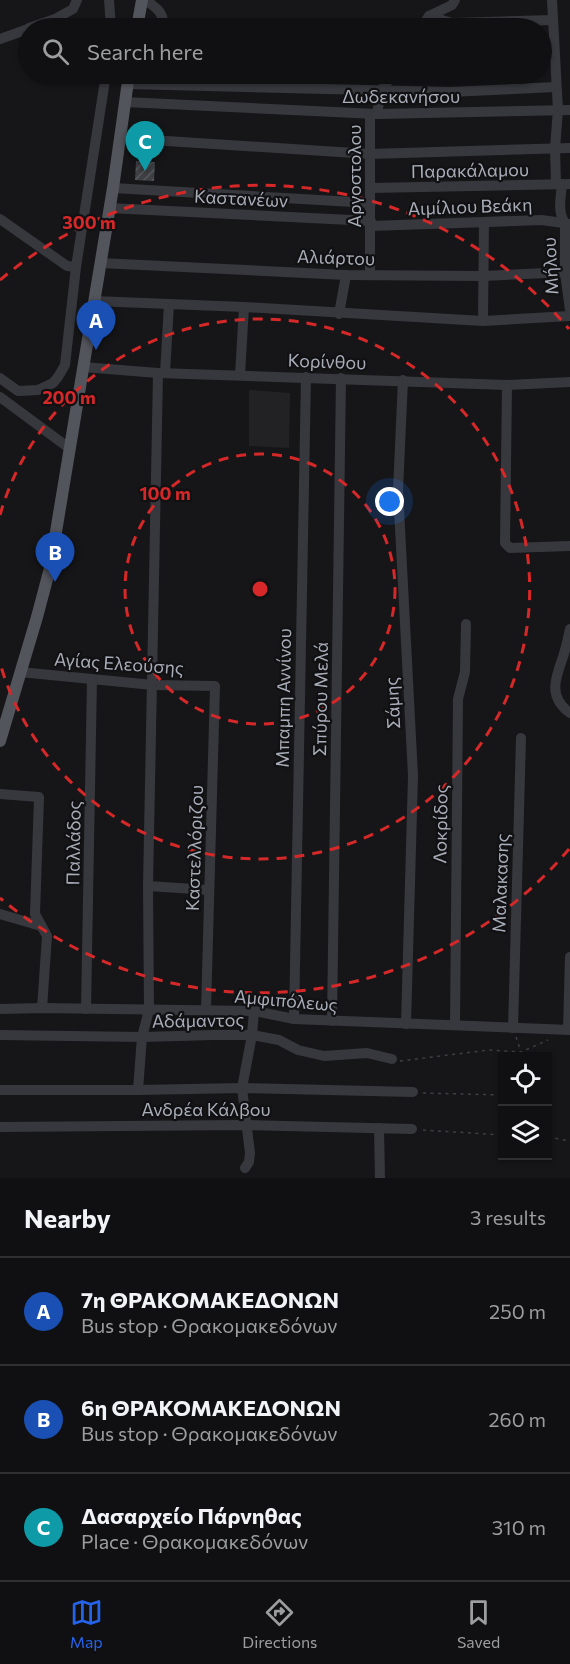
<!DOCTYPE html>
<html lang="en">
<head>
<meta charset="utf-8">
<style>
	body { margin:0; font-family:Commissioner,sans-serif; background:#19191b; color:#f1f3f6 }
	.controls { position:absolute; right:18px; bottom:18px; display:grid; overflow:hidden; border-radius:0px; box-shadow:0 2px 4px #0004 }
	.controls button { width:54px; height:54px; display:grid; place-items:center; padding:0; border:0; border-bottom:2px solid #303032; background:#101012; color:#f1f3f6; font:30px sans-serif }
	.you { position:absolute; left:390px; top:502px; width:21px; height:21px; margin:-15px; border:4px solid #fff; border-radius:50%; background:#1a73e8; box-shadow:0 0 0 9px #1a73e833 }
	.badge { display:grid; place-items:center; width:39px; height:39px; border-radius:50%; background:#2563eb; color:#fff; font-size:20px; font-weight:700 }
	.pin { position:absolute; translate:-50% -50px; filter:drop-shadow(0 2px 3px #0008) }
	.pin::after { content:''; position:absolute; top:32px; width:21px; height:18px; background:inherit; clip-path:polygon(0 0,100% 0,50% 100%) }
	.list { margin:0; padding:0; list-style:none }
	h2 { display:flex; justify-content:space-between; align-items:center; height:78px; margin:0; padding:0 24px; font-size:26px }
	h2 small { font-size:20px; font-weight:400; color:#9c9d9f }
	.list li { display:grid; grid-template-columns:39px 1fr auto; gap:18px; align-items:center; box-sizing:border-box; height:108px; padding:0 24px; border-top:2px solid #303032 }
	.list b { display:block; font-size:22px; white-space:nowrap }
	.list p { margin:0; font-size:20px; white-space:nowrap; color:#9c9d9f }
	.list em { font-size:20px; font-style:normal; color:#9c9d9f }
	.icon { flex:none; width:33px; height:33px; fill:none; stroke:currentColor; stroke-width:2; stroke-linecap:round; stroke-linejoin:round }
	.map { position:relative; flex:none; width:570px; height:1178px; overflow:hidden }
	.search { position:absolute; background:#101012; box-shadow:0 2px 4px #0004; left:18px; right:18px; top:18px; height:66px; display:flex; align-items:center; gap:15px; box-sizing:border-box; padding:0 21px; border-radius:33px; color:#9c9d9f; font-size:22px }
	.sheet { height:402px; background:#101012 }
	nav { display:flex; justify-content:space-around; align-items:center; box-sizing:border-box; height:84px; border-top:2px solid #303032; background:#101012; font-size:16px; color:#9c9d9f }
	nav a { display:grid; justify-items:center; gap:3px }
	nav .on { color:#2563eb }
	.map>svg:first-child { display:block }
	.built { fill:#222225 }
	.building { fill:url(#building-hatch) }
	.lines { fill:none; stroke-linecap:round; stroke-linejoin:round }
	.path { stroke:#3d3f44; stroke-width:1.5; stroke-dasharray:3 4.5; stroke-linecap:butt }
	.minor { stroke:#37383d; stroke-width:10 }
	.major { stroke:#53555c; stroke-width:12 }
	.ring { fill:none; stroke:#d62828; stroke-width:3; stroke-dasharray:10 8 }
	.labels { text-anchor:middle; dominant-baseline:central; stroke-width:4.5; stroke-linejoin:round; paint-order:stroke }
	.street-label { font-size:18px; fill:#a8adb8; stroke:#111113 }
	.centre { fill:#d62828; stroke:#111113; stroke-width:3 }
	.ring-label { font-size:18px; text-anchor:middle; font-weight:bold; fill:#d62828; stroke:#111113; stroke-width:4.5; stroke-linejoin:round; paint-order:stroke }
</style>
</head>
<body>
<div class="map">
<svg width="570" height="1178" viewBox="0 0 570 1178">
	<defs>
		<pattern id="building-hatch" width="6" height="6" patternUnits="userSpaceOnUse" patternTransform="scale(1.5)"><rect width="6" height="6" fill="#404145"/><path d="M-1 1l2-2M0 6l6-6M5 7l2-2" fill="none" stroke="#595a5e"/></pattern>
	</defs>
	<rect width="100%" height="100%" fill="#161618"/>
	<path class="built" d="M249,390L290,393L289,448L249,446Z"/>
	<path class="building" d="M136,161L155,162L154,181L135,180Z"/>
	<g class="lines">
		<g class="path">
			<path d="M516,1037L521,1052L520,1056"/>
			<path d="M400,1061L489,1050L521,1052L548,1040"/>
			<path d="M423,1093L502,1095"/>
			<path d="M423,1130L502,1135"/>
			<path d="M548,1137L570,1141"/>
		</g>
		<g class="minor">
			<path d="M109,0L111,28"/>
			<path d="M145,0C156,7 166,14 162,28"/>
			<path d="M552,0L558,110L555,148L556,184"/>
			<path d="M429,16L452,23L553,20"/>
			<path d="M29,28L55,19L73,9L77,0"/>
			<path d="M421,28L429,16L452,5L455,0"/>
			<path d="M0,39L28,29"/>
			<path d="M128,84L450,92L556,87"/>
			<path d="M125,102L377,114L570,110"/>
			<path d="M370,114V275"/>
			<path d="M377,114L381,91L393,74"/>
			<path d="M120,138L370,154L570,148"/>
			<path d="M562,184C561,198 557,211 565,223V273L570,310"/>
			<path d="M113,188L371,203"/>
			<path d="M371,188L570,184"/>
			<path d="M109,208L371,221"/>
			<path d="M0,219L67,266L76,267"/>
			<path d="M371,226L542,220L570,224"/>
			<path d="M100,263L346,275L483,276L570,272"/>
			<path d="M94,301L244,307L483,321L570,316"/>
			<path d="M339,314L346,275"/>
			<path d="M483,321L484,222"/>
			<path d="M83,367L158,373L507,385L570,382"/>
			<path d="M165,373L169,304"/>
			<path d="M240,375L244,307"/>
			<path d="M0,378L18,391L38,390L53,383L58,377L65,365L76,267L106,74"/>
			<path d="M403,380L398,490L413,776L406,1024"/>
			<path d="M507,385L505,543L510,548L570,546"/>
			<path d="M0,397L69,448"/>
			<path d="M570,629C568,638 566,648 563,657C555,679 548,697 570,713"/>
			<path d="M20,672L153,685L215,686L206,1010"/>
			<path d="M0,794L39,797L35,914L47,936L42,1008"/>
			<path d="M148,886L209,890"/>
			<path d="M0,914L41,926"/>
			<path d="M0,1009L42,1008L254,1011L294,1019L570,1030"/>
			<path d="M86,1009L92,679"/>
			<path d="M294,1019L306,377"/>
			<path d="M332,1021L341,378"/>
			<path d="M455,1025L458,699L465,672L466,624"/>
			<path d="M513,1028L521,738"/>
			<path d="M568,1030L570,957"/>
			<path d="M0,1035L142,1037L214,1035H252L279,1040L298,1050L324,1056L367,1053L392,1059"/>
			<path d="M0,1090H138L242,1088L413,1092"/>
			<path d="M138,1090L142,1037L149,1010L148,886L158,373"/>
			<path d="M0,1127L246,1125L412,1129"/>
			<path d="M379,1128L380,1178"/>
			<path d="M245,1168L249,1162L250,1153L242,1088L252,1035L254,1011"/>
		</g>
		<g class="major">
			<path d="M137,28L142,0"/>
			<path d="M0,741L37,617L50,568L113,188L129,74"/>
		</g>
	</g>
	<g class="ring">
		<circle cx="260" cy="589" r="135"/>
		<path d="M0 515A270 270 0 1 1 0 663"/>
		<path d="M569 849A404 404 0 0 1 0 898M0 280A404 404 0 0 1 569 329"/>
	</g>
	<g class="labels">
		<g class="street-label">
			<text x="401" y="96">Δωδεκανήσου</text>
			<text transform="translate(470 170) rotate(-1)">Παρακάλαμου</text>
			<text transform="translate(354 176) rotate(-90)">Αργοστολου</text>
			<text transform="translate(241 198) rotate(3)">Καστανέων</text>
			<text transform="translate(470 206) rotate(-2)">Αιμίλιου Βεάκη</text>
			<text transform="translate(336 257) rotate(2)">Αλιάρτου</text>
			<text transform="translate(550 266) rotate(-93)">Μήλου</text>
			<text transform="translate(327 361) rotate(2)">Κορίνθου</text>
			<text transform="translate(119 663) rotate(4)">Αγίας Ελεούσης</text>
			<text transform="translate(283 698) rotate(-89)">Μπαμπη Αννίνου</text>
			<text transform="translate(320 699) rotate(-89)">Σπύρου Μελά</text>
			<text transform="translate(392 703) rotate(-93)">Σάμης</text>
			<text transform="translate(440 824) rotate(-89)">Λοκρίδος</text>
			<text transform="translate(73 843) rotate(-89)">Παλλάδος</text>
			<text transform="translate(194 848) rotate(-88)">Καστελλόριζου</text>
			<text transform="translate(500 883) rotate(-88)">Μαλακασης</text>
			<text transform="translate(286 1000) rotate(5)">Αμφιπόλεως</text>
			<text transform="translate(198 1020) rotate(-1)">Αδάμαντος</text>
			<text x="206" y="1109">Ανδρέα Κάλβου</text>
		</g>
	</g>
	<circle cx="260" cy="589" r="9" class="centre"/>
	<g class="ring-label">
		<text x="89" y="229">300 m</text>
		<text x="69" y="404">200 m</text>
		<text x="165" y="500">100 m</text>
	</g>
</svg>
<div class="controls">
<button><svg class="icon" aria-label="locate" viewBox="0 0 24 24"><circle cx="12" cy="12" r="6"/><path d="M12 2v4M12 18v4M2 12h4M18 12h4"/></svg></button>
<button><svg class="icon" aria-label="layers" viewBox="0 0 24 24"><path d="M12 4l9 5-9 5-9-5zM3 14l9 5 9-5"/></svg></button>
</div>
<div class="you"></div>
<div class="pin badge" style="left:96px;top:350px;background:#1a4fb4">A</div>
<div class="pin badge" style="left:55px;top:582px;background:#1a4fb4">B</div>
<div class="pin badge" style="left:145px;top:171px;background:#0f9aa8">C</div>
<div class="search"><svg class="icon" aria-label="search" viewBox="0 0 24 24"><circle cx="10" cy="10" r="6"/><path d="M15 15l6 6"/></svg>Search here</div>
</div>
<section class="sheet">
<h2>Nearby<small>3 results</small></h2>
<ul class="list">
<li><span class="badge" style="background:#1a4fb4">A</span><div><b>7η ΘΡΑΚΟΜΑΚΕΔΟΝΩΝ</b><p>Bus stop · Θρακομακεδόνων</p></div><em>250 m</em></li>
<li><span class="badge" style="background:#1a4fb4">B</span><div><b>6η ΘΡΑΚΟΜΑΚΕΔΟΝΩΝ</b><p>Bus stop · Θρακομακεδόνων</p></div><em>260 m</em></li>
<li><span class="badge" style="background:#0f9aa8">C</span><div><b>Δασαρχείο Πάρνηθας</b><p>Place · Θρακομακεδόνων</p></div><em>310 m</em></li>
</ul>
</section>
<nav>
<a class="on"><svg class="icon" aria-label="map" viewBox="0 0 24 24"><path d="M3 6l6-2 6 2 6-2v14l-6 2-6-2-6 2zM9 4v14M15 6v14"/></svg>Map</a>
<a><svg class="icon" aria-label="directions" viewBox="0 0 24 24"><path d="M12 3l9 9-9 9-9-9zM9 14v-3h6M13 9l2 2-2 2"/></svg>Directions</a>
<a><svg class="icon" aria-label="saved" viewBox="0 0 24 24"><path d="M7 4h10v16l-5-4-5 4z"/></svg>Saved</a>
</nav>
</body>
</html>
